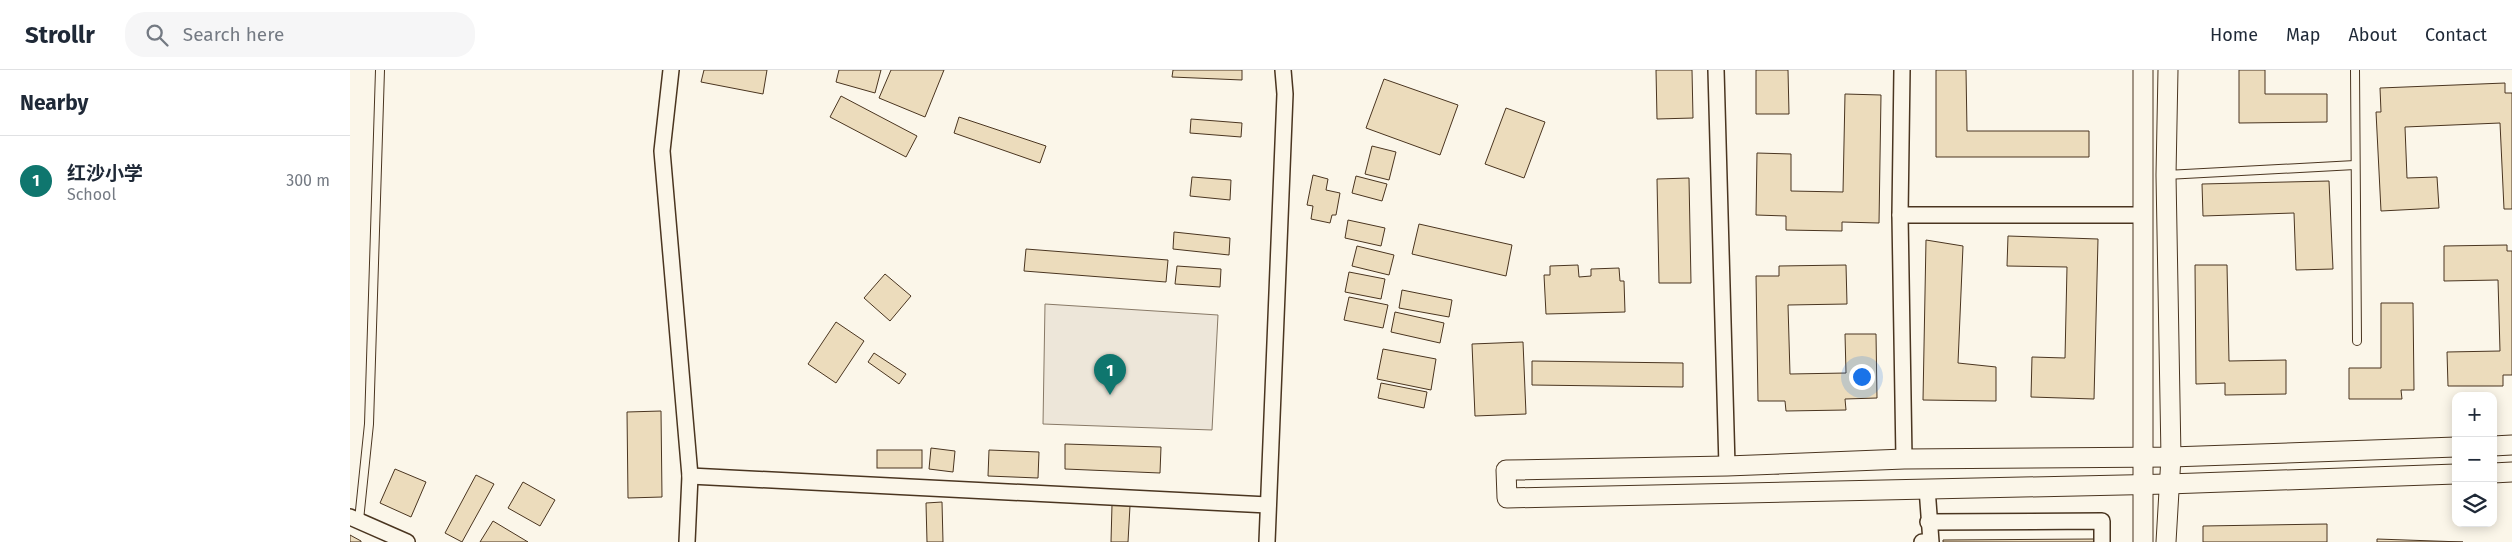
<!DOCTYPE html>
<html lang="en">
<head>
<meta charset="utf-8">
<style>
	body { margin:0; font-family:"Fira Sans","Noto Sans SC",sans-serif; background:#f6f6f7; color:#1f2937 }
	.controls { position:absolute; right:15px; bottom:15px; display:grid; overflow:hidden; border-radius:10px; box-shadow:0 2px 12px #0003 }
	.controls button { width:45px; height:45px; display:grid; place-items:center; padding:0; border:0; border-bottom:1px solid #e0e1e3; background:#fff; color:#1f2937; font:25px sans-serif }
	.you { position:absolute; left:1511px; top:306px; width:18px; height:18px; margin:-12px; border:4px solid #fff; border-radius:50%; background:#1a73e8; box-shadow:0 0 0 8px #1a73e833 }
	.badge { display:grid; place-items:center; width:32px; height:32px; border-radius:50%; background:#0f766e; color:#fff; font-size:16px; font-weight:700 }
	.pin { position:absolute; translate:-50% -41px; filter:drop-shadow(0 1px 2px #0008) }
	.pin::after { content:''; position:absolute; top:26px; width:18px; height:15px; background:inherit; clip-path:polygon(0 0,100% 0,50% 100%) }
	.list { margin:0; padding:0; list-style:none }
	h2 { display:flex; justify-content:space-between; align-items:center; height:65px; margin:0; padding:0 20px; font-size:21px }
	h2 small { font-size:16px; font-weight:400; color:#747a83 }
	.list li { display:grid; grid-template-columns:32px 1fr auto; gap:15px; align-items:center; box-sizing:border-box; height:90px; padding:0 20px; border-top:1px solid #e0e1e3 }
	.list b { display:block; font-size:19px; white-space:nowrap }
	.list p { margin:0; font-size:16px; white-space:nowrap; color:#747a83 }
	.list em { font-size:16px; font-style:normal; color:#747a83 }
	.icon { flex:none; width:28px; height:28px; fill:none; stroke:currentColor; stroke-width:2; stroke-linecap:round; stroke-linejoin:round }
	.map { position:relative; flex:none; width:2162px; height:472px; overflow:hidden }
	header { display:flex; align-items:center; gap:30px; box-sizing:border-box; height:70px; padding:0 25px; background:#fff; border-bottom:1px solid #e0e1e3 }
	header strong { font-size:24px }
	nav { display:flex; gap:28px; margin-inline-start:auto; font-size:18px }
	.search { width:350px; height:45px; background:#f6f6f7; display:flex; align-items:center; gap:12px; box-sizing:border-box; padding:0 18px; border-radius:20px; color:#747a83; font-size:19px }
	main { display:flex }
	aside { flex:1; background:#fff }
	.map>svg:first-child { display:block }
	.green { fill:#ede6d9; stroke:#887966 }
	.building { fill:#ecdcbc; stroke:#4a3520 }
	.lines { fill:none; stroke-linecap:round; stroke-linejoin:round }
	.service-casing { stroke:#4a3520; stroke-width:10 }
	.minor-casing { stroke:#4a3520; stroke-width:18 }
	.tertiary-casing { stroke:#4a3520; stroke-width:21 }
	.service { stroke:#fbf6e9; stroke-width:8 }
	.minor { stroke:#fbf6e9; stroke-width:15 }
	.tertiary { stroke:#fbf6e9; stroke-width:19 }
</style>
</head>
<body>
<header>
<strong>Strollr</strong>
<div class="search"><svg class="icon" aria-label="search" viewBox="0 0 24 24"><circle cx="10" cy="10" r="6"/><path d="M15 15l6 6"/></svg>Search here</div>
<nav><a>Home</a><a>Map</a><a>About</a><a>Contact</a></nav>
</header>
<main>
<aside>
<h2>Nearby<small></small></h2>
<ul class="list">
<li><span class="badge">1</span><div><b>红沙小学</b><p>School</p></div><em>300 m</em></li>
</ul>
</aside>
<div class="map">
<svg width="2162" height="472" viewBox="0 0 2162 472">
	<rect width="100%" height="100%" fill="#fbf6e9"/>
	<path class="green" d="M695,234L868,245L862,360L693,354Z"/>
	<g class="building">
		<path d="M354,0H417L413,24L351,12Z"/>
		<path d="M489,0H531L525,23L486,12Z"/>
		<path d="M541,0H594L575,47L529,28Z"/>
		<path d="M823,0H892V10L822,7Z"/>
		<path d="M1306,0H1342L1343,48L1307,49Z"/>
		<path d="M1406,0H1438L1439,44H1406Z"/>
		<path d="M1586,0H1616L1617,61H1739V87H1586Z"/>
		<path d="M1889,0H1915V24H1977V52L1889,53Z"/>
		<path d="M1034,9L1108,35L1090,85L1016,58Z"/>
		<path d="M2155,13V23H2162V139H2154L2150,53L2055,57L2057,108L2087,107L2089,138L2031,141L2026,42H2031L2030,18Z"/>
		<path d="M1495,24L1531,25L1529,153L1492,152V161L1436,160V146L1406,145L1407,83L1441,84V121L1493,122Z"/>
		<path d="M491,26L567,66L556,87L480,47Z"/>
		<path d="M1156,38L1195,52L1174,108L1135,94Z"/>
		<path d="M609,47L696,76L690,93L604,63Z"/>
		<path d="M841,49L892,53L891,67L840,63Z"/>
		<path d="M1022,76L1046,82L1039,110L1015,104Z"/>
		<path d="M963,105L978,109L976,120L990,123L986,145H982L980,153L961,149L963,136L957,135Z"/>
		<path d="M1006,106L1037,114L1032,131L1002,123Z"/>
		<path d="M842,107L881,110L880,130L840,126Z"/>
		<path d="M1339,108L1341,213H1309L1307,109Z"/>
		<path d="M1979,111L1983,199L1946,200L1944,143L1853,146L1852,114Z"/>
		<path d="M998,150L1035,158L1031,176L995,168Z"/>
		<path d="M1069,154L1162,175L1156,206L1062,184Z"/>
		<path d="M824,162L880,168L879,185L823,179Z"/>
		<path d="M1658,166L1748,169L1744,329L1681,327L1682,287L1715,288L1717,197L1657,196Z"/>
		<path d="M1576,170L1613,176L1608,293L1646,297V331L1573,330Z"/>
		<path d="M2157,175V181H2162V305H2153V316H2098L2097,282L2150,281L2148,210L2094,211V176Z"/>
		<path d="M1007,176L1044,185L1039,205L1002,196Z"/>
		<path d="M676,179L818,190L816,212L674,201Z"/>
		<path d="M1228,195L1229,207L1241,206V199L1269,198L1270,211H1274L1275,242L1196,244L1194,205H1200V196Z"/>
		<path d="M1496,195L1497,234L1438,235L1440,304L1496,303L1495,264H1526L1527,328L1495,329L1496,340L1436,341L1435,331H1408L1406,206H1429V196Z"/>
		<path d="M1845,195H1877L1879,291L1936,290V324L1875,325V313L1846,314Z"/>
		<path d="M827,196L871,199L870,217L825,214Z"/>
		<path d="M999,202L1035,209L1031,229L995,222Z"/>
		<path d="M535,204L561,226L540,251L514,228Z"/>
		<path d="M1052,220L1102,230L1099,247L1049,238Z"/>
		<path d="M999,227L1038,235L1033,258L994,250Z"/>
		<path d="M2031,233H2063L2064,320H2051L2052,329H1999V298H2031Z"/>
		<path d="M1045,242L1094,253L1090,273L1041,262Z"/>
		<path d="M486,252L514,271L486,313L458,294Z"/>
		<path d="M1173,272L1176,344L1125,346L1122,274Z"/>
		<path d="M1033,279L1086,289L1081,320L1027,309Z"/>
		<path d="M524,283L556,304L549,314L518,292Z"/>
		<path d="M1182,291L1333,293V317L1182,315Z"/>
		<path d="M1031,313L1077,322L1074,338L1028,328Z"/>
		<path d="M311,341L312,427L278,428L277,342Z"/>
		<path d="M715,374L811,377L810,403L715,399Z"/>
		<path d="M581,378L605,381L603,402L579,399Z"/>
		<rect x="527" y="380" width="45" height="18"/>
		<path d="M639,380L689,382L688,408L638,406Z"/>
		<path d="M45,399L76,412L61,447L30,433Z"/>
		<path d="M126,405L144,414L112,472L95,463Z"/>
		<path d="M173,412L205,430L190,456L158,438Z"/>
		<path d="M592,432L593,472H577L576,433Z"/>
		<path d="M762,435L780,436L778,472H761Z"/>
		<path d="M143,451L178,472H130Z"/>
		<path d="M1977,454V472H1853V456Z"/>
		<path d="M0,465L11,471V472H0Z"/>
		<path d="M1744,469V472H1593V470Z"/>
		<path d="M2027,469L2113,472H2027Z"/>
	</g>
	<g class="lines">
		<g class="service-casing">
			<g id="service">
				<path d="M2005,0L2007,271"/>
				<path d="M1816,105L2005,95"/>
				<path d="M9,450L19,354L30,0"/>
			</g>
		</g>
		<g class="minor-casing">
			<g id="minor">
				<path d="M321,0L312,81L340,406L337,472"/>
				<path d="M1366,0L1377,396"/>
				<path d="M1552,0L1550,145L1554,389"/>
				<path d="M1550,145H1793"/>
				<path d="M340,406L918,435"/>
				<path d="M0,447L57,472"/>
				<path d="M1578,452L1752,451V472"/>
				<path d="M917,472L935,24L933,0"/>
				<path d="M1572,472H1581L1577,418"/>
			</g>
		</g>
		<g class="tertiary-casing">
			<g id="tertiary">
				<path d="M2143,376L2162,375"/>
				<path d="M2106,377L1821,387L1554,389L1377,396L1156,400L1157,428L1818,414L2106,404"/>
				<path d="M2143,403L2162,402"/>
				<path d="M1793,472V0"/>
				<path d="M1816,472L1821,387L1816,105L1818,0"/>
			</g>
		</g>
		<use href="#service" class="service"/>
		<use href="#minor" class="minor"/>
		<use href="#tertiary" class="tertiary"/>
	</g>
</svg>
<div class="controls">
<button>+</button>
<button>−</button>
<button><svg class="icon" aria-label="layers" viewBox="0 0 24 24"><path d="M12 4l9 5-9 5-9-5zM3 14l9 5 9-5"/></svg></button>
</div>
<div class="you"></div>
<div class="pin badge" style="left:760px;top:325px">1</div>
</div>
</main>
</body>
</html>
